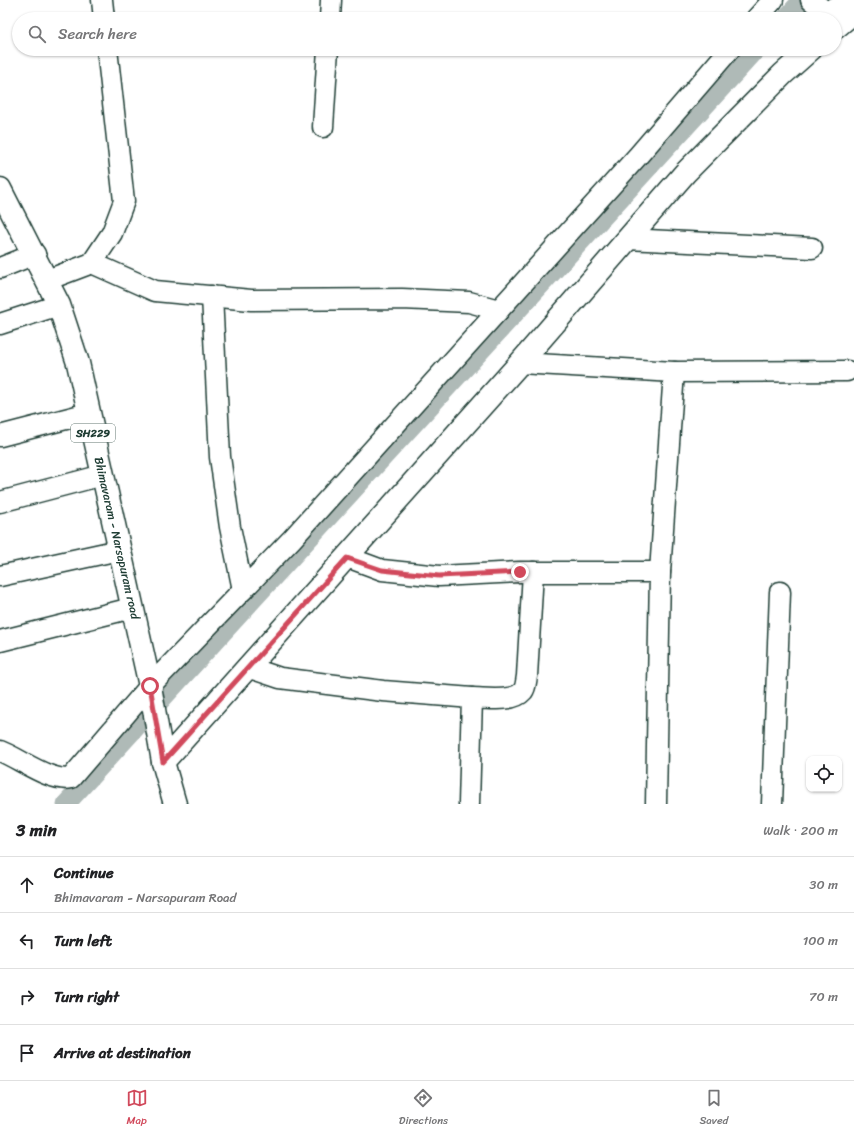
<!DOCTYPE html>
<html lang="en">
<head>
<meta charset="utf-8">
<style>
	body { margin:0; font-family:Sriracha,sans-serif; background:#f6f6f6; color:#202124 }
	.controls { position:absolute; right:12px; bottom:12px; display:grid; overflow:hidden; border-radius:8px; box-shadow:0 1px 3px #0004 }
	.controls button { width:36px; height:36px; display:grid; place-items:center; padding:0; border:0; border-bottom:1px solid #e0e0e0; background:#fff; color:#202124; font:20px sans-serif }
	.stop { position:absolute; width:12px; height:12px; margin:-9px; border:3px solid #d1495b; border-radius:50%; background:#fff }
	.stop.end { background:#d1495b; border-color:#fff; box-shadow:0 1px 4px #0008 }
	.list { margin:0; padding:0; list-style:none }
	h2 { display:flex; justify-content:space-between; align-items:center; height:52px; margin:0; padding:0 16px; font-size:17px }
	h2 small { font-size:13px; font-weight:400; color:#757577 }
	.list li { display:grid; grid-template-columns:26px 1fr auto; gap:12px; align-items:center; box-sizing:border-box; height:56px; padding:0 16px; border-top:1px solid #e0e0e0 }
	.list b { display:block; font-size:15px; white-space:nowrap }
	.list p { margin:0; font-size:13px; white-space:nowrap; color:#757577 }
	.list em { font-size:13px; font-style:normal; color:#757577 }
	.icon { flex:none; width:22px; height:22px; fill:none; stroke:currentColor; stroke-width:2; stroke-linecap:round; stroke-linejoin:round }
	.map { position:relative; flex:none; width:854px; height:804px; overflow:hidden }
	.search { position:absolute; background:#fff; box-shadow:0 1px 3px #0004; left:12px; right:12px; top:12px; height:44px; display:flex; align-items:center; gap:10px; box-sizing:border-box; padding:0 14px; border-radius:22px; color:#757577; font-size:15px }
	.sheet { height:276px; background:#fff }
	nav { display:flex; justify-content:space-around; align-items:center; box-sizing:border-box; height:56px; border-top:1px solid #e0e0e0; background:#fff; font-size:11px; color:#757577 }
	nav a { display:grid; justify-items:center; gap:2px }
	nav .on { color:#d1495b }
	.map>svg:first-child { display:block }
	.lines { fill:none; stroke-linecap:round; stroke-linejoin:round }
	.canal { stroke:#afbab7; stroke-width:19 }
	.minor-casing { stroke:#1f3d34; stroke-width:23 }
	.tertiary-casing { stroke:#1f3d34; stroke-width:25 }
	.primary-casing { stroke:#1f3d34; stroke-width:25 }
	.minor { stroke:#fff; stroke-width:20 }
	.tertiary { stroke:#fff; stroke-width:22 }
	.primary { stroke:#fff; stroke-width:22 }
	.route { stroke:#d1495b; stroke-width:5 }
	.labels { text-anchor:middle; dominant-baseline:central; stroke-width:3; stroke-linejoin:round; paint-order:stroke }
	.shield { fill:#fff; stroke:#627771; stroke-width:1 }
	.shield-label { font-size:11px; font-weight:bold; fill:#1f3d34 }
	.street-label { font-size:12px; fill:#1f3d34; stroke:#fff }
</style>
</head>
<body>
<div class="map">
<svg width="854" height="804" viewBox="0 0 854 804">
	<rect width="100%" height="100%" fill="#fff"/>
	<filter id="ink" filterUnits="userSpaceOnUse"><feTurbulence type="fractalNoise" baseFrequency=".025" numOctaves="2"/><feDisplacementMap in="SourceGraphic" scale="8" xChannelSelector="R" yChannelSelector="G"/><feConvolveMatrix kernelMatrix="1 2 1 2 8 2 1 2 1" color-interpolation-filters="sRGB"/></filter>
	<g filter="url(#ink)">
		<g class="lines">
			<g class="canal">
				<path d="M785,19L802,0"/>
				<path d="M66,804L757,49"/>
			</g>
			<g class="minor-casing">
				<g id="minor">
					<path d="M102,0L104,19"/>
					<path d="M811,0L826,12L851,0"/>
					<path d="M330,19L331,0"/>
					<path d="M756,19L773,0"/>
					<path d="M323,127L328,49"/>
					<path d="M627,239L812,248"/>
					<path d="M92,263L155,291L251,300L402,299L469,302L499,310"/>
					<path d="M0,268L35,254"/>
					<path d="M47,280L92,263L112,233L124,201L107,49"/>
					<path d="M212,296L220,457L230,527L243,590"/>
					<path d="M0,324L59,305"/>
					<path d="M520,363L674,372L847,371"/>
					<path d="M0,436L89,413"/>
					<path d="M0,502L103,475"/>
					<path d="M347,557L382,570L439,576L520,572H660"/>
					<path d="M0,576L119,550"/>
					<path d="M0,641L132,608"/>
					<path d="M247,667L280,678L383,691L472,698"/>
					<path d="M0,751C19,758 51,783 71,778L150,686L292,539L637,157L730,49"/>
					<path d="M469,804L472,698C486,698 513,703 523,691C526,687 526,681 527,676L533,572"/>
					<path d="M656,804L660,572L674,372"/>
					<path d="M772,804L780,592"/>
				</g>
			</g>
			<g class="tertiary-casing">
				<g id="tertiary">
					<path d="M835,28L854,12"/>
					<path d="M163,762L520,363L685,173L783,74L811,49"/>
				</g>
			</g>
			<g class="primary-casing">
				<path id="primary" d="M0,189L59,305L78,363L150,686L163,762L175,804"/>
			</g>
			<use href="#minor" class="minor"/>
			<use href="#tertiary" class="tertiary"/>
			<use href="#primary" class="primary"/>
		</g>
	</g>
	<g class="lines" filter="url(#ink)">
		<path class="route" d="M150,686L163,762L347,558L382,570L439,576L520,572"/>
	</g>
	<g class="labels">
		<rect class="shield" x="71" y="424" width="44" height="18" rx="3"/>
		<g class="shield-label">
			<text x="93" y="433">SH229</text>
		</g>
		<g class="street-label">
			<text transform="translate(117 538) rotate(77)">Bhimavaram - Narsapuram road</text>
		</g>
	</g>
</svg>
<div class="controls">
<button><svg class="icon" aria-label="locate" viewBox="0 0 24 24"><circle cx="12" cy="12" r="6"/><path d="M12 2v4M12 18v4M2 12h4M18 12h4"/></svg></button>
</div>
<div class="stop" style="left:150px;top:686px"></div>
<div class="stop end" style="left:520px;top:572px"></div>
<div class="search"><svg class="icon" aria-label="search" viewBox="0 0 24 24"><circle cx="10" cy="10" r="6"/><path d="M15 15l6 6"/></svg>Search here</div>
</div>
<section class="sheet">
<h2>3 min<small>Walk · 200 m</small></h2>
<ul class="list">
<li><svg class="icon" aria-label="ahead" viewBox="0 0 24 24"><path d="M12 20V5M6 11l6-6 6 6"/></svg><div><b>Continue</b><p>Bhimavaram - Narsapuram Road</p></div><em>30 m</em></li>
<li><svg class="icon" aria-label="left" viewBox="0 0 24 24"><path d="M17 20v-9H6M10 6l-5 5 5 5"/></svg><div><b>Turn left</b></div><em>100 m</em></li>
<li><svg class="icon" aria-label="right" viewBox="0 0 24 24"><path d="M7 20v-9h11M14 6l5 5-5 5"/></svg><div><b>Turn right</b></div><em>70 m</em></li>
<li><svg class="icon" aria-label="arrive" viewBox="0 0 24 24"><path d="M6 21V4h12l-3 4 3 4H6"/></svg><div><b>Arrive at destination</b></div></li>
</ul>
</section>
<nav>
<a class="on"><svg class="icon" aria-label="map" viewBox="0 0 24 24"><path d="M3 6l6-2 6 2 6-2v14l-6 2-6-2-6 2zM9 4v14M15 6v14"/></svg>Map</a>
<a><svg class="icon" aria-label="directions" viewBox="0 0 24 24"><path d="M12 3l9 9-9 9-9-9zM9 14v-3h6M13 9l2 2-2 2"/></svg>Directions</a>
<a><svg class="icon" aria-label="saved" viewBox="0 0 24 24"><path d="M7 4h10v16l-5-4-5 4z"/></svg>Saved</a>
</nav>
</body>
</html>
